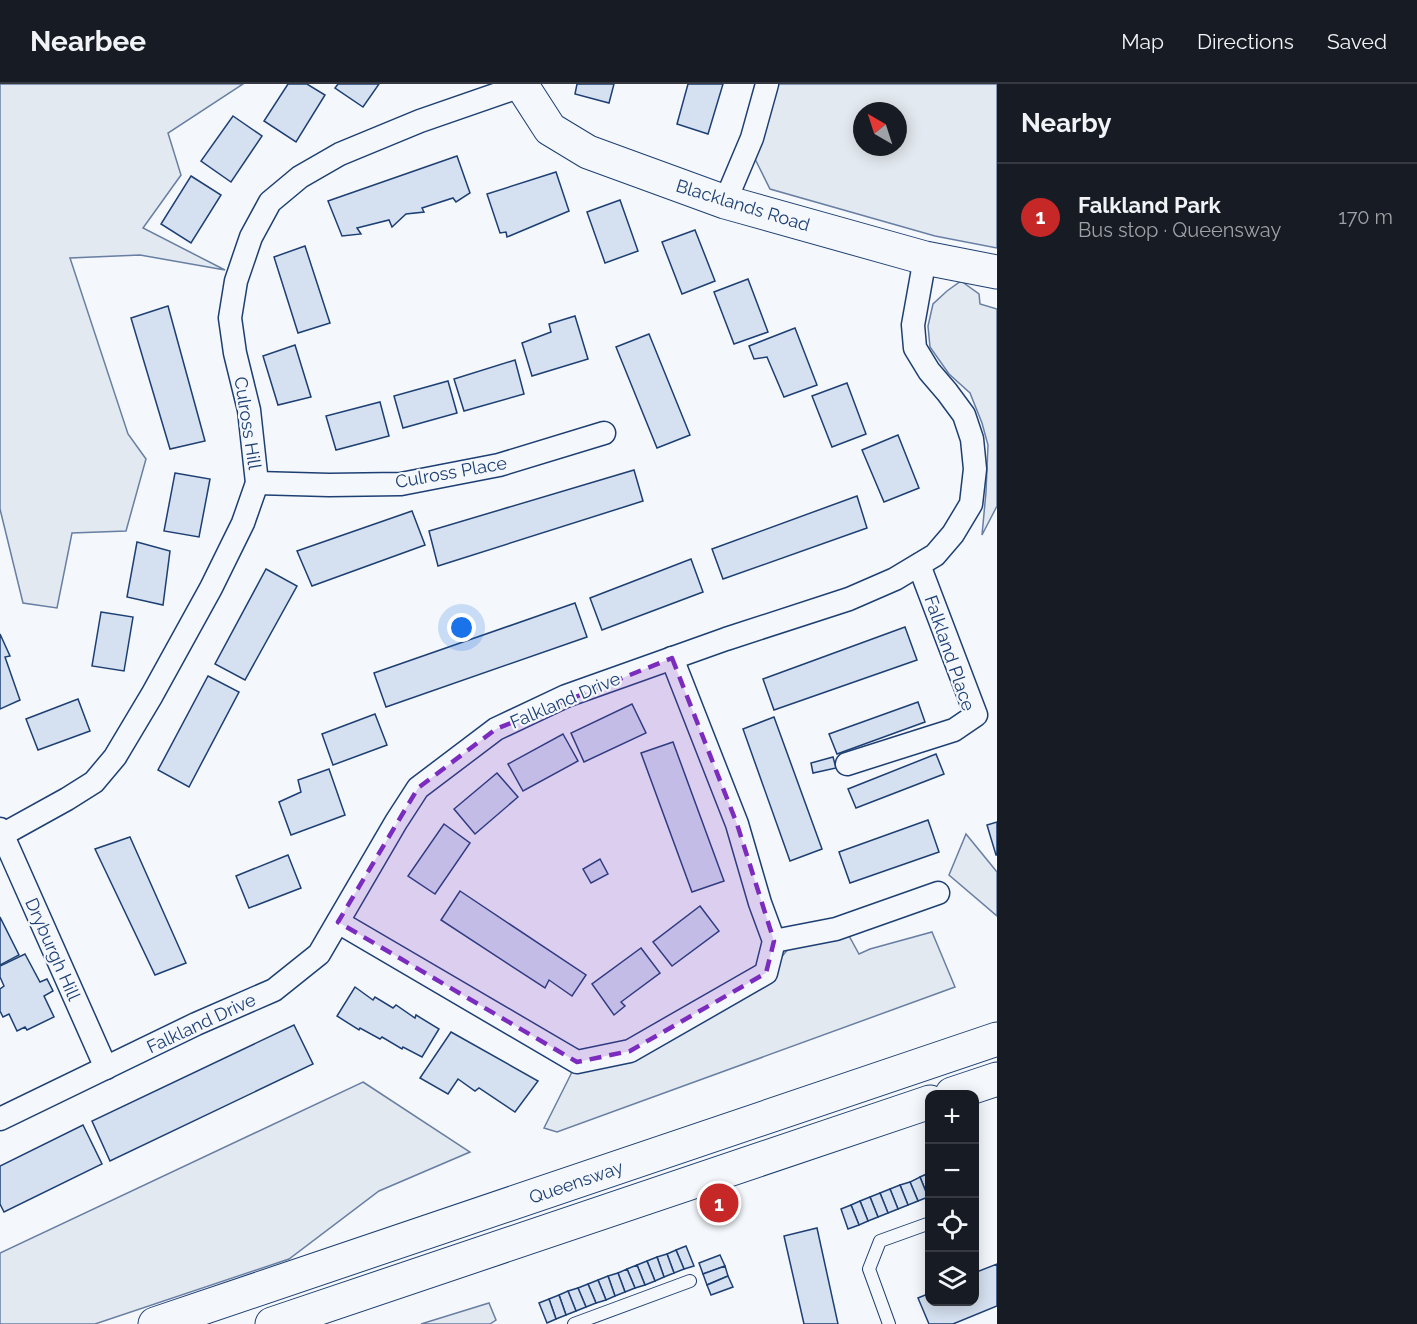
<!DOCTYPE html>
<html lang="en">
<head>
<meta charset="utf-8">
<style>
	body { margin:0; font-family:Raleway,sans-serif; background:#242831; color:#f1f3f6 }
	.controls { position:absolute; right:18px; bottom:18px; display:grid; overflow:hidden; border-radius:12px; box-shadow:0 3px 15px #0003 }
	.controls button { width:54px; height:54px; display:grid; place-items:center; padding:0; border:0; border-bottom:2px solid #363941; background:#171b24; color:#f1f3f6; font:30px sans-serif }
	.compass { position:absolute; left:853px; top:18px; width:54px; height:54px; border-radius:50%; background:#171b24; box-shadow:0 3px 15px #0003; rotate:321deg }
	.you { position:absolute; left:462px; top:544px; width:21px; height:21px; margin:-15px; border:4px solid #fff; border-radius:50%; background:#1a73e8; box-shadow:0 0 0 9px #1a73e833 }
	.badge { display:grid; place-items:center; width:39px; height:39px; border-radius:50%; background:#c62828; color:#fff; font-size:20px; font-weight:700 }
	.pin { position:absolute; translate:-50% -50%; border:3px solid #fff; box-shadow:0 2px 6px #0006 }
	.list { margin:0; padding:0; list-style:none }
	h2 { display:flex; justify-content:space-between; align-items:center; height:78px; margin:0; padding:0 24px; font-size:26px }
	h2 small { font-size:20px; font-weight:400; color:#9ea1a6 }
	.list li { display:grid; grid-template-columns:39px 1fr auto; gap:18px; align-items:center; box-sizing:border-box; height:108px; padding:0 24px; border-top:2px solid #363941 }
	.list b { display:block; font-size:22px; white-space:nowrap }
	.list p { margin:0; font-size:20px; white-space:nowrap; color:#9ea1a6 }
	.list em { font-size:20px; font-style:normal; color:#9ea1a6 }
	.icon { flex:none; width:33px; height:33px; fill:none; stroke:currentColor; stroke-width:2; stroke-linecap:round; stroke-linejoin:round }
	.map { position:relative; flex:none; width:997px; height:1240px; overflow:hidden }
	header { display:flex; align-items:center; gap:36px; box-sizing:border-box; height:84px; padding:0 30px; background:#171b24; border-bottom:2px solid #363941 }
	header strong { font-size:28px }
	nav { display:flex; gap:33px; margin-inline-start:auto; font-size:21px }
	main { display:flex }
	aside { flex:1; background:#171b24 }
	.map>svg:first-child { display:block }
	.green { fill:#e3e9f0; stroke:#687fa3; stroke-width:1.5; fill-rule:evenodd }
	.building { fill:#d5e0f0; stroke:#1d3f73; stroke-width:1.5 }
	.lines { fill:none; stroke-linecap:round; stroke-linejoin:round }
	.lane-casing { stroke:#1d3f73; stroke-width:14 }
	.street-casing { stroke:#1d3f73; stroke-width:25 }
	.secondary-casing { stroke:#1d3f73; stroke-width:35 }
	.highway-casing { stroke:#1d3f73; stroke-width:35 }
	.lane { stroke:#f4f7fb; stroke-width:12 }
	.street { stroke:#f4f7fb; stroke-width:22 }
	.secondary { stroke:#f4f7fb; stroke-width:33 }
	.highway { stroke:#f4f7fb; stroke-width:33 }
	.marked { fill:#7b2cbf; fill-opacity:0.2; stroke:#7b2cbf; stroke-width:4.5; stroke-dasharray:12 8; stroke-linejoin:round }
	.labels { text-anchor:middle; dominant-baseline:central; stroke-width:4.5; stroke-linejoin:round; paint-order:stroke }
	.street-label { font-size:18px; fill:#1d3f73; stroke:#f4f7fb }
</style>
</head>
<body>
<header>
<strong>Nearbee</strong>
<nav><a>Map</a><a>Directions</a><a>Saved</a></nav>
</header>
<main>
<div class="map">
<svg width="997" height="1240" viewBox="0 0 997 1240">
	<rect width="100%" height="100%" fill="#f4f7fb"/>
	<g class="green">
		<path d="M0,0H243L168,49L181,91L143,144L225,186L140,171L70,174L128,350L146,375L126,447L72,449L57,524L23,519L0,425Z"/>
		<path d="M774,0H997V164L935,152L770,105L755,75ZM862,27H898V63H862Z"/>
		<path d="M961,197L979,210L980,220L997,225V422L982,451L986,408L988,361L982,339L970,309L949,290L930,263L928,242L933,220L947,207Z"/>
		<path d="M966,750L997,788V832L949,791Z"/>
		<path d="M932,848L955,903L557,1048L544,1044L572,988L753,906L790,863L848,850L859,870L870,865Z"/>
		<path d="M363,998L470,1068L379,1107L289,1175L95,1240H0V1169Z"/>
		<path d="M489,1219L496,1236L490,1240H421Z"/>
	</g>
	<g class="building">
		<path d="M288,0H307L325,11L296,58L264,37Z"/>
		<path d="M338,0H379L363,23L335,4Z"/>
		<path d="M577,0H614L609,19L575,10Z"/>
		<path d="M688,0H723L708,50L677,40Z"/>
		<path d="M233,32L262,52L231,98L201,77Z"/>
		<path d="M457,72L470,109L456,118L453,114L422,124L424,128L406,130L392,143L389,136L357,144L361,150L342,152L328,117Z"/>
		<path d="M556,88L569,127L507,153L506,148L500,149L487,110Z"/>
		<path d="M191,92L221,111L191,159L161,140Z"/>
		<path d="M620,116L638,167L605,179L587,128Z"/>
		<path d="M695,146L715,197L682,210L662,158Z"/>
		<path d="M305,162L330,239L298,249L274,173Z"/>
		<path d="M748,195L768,248L734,260L714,208Z"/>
		<path d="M168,222L205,357L170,365L131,234Z"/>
		<path d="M575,232L588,275L532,292L522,259L551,248L549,240Z"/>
		<path d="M795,244L817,301L784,313L767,273L754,275L749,262Z"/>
		<path d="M649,250L690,351L657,364L616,263Z"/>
		<path d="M295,261L311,313L278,321L263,272Z"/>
		<path d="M515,276L524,310L464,327L454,295Z"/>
		<path d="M448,297L457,329L403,344L394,312Z"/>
		<path d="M847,299L866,350L832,363L812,312Z"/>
		<path d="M380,318L389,352L336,366L326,332Z"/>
		<path d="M898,351L919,404L884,418L862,366Z"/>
		<path d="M634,386L643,417L438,482L429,447Z"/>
		<path d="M175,389L210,395L199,453L164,447Z"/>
		<path d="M857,412L867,444L723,495L712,465Z"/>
		<path d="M412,427L425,461L312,502L297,467Z"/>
		<path d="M137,458L170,467L163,521L127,513Z"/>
		<path d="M691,475L703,508L602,546L590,514Z"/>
		<path d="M266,485L297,502L245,596L215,580Z"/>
		<path d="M575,519L587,553L386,623L374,589Z"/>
		<path d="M101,528L133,533L124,587L92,582Z"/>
		<path d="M905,543L917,576L774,626L763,595Z"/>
		<path d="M0,550L10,572L5,573L20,616L0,625Z"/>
		<path d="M208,592L239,608L189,703L158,686Z"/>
		<path d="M78,615L90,647L38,666L26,635Z"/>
		<path d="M918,618L925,638L837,670L829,650Z"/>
		<path d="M632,620L646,649L584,678L571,649Z"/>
		<path d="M375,630L387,661L333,681L322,650Z"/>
		<path d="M774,633L822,765L790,777L743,645Z"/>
		<path d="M563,650L578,677L523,707L508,680Z"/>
		<path d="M673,658L724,797L692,808L641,669Z"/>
		<path d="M936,670L944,690L856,724L848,705Z"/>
		<path d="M833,673L836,684L813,689L811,679Z"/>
		<path d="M329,685L345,731L291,751L279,718L301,708L298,696Z"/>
		<path d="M497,689L518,713L475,750L454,725Z"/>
		<path d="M928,736L939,768L850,799L839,768Z"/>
		<path d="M997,738V771H996L987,741Z"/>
		<path d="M444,740L470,759L435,810L408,792Z"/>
		<path d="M130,753L186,879L155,891L95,765Z"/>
		<path d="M288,771L301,804L249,824L236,792Z"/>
		<path d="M600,775L608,790L591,799L583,785Z"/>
		<path d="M460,807L586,891L572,912L549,896L545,904L441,836Z"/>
		<path d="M700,822L719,847L672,882L653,858Z"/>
		<path d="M0,833L19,871L0,881Z"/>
		<path d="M641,864L660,889L621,918L625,922L614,931L592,900Z"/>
		<path d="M25,870L40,898L47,895L53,907L44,912L54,933L27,946L25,943L17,947L9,930L3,933L0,927V905L4,902L0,893V882Z"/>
		<path d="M355,903L373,916L375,913L393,924L396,921L415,934L416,931L439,945L422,973L403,963L402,965L382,953L380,955L360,944L359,946L337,932Z"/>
		<path d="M294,941L313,980L110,1077L92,1037Z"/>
		<path d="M451,948L538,997L515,1028L479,1004L475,1007L458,995L448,1010L420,994Z"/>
		<path d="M83,1041L102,1080L4,1128L0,1120V1082Z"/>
		<path d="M929,1089L930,1113H928L920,1093Z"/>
		<path d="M920,1093L928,1113L918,1117L910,1098Z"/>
		<path d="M910,1098L918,1117L908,1121L900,1101Z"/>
		<path d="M900,1101L908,1121L898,1125L890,1105Z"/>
		<path d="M890,1105L898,1125L888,1129L880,1109Z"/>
		<path d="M880,1109L888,1129L878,1133L870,1113Z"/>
		<path d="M870,1113L878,1133L868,1137L860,1117Z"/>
		<path d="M860,1117L868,1137L859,1141L851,1121Z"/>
		<path d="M851,1121L859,1141L848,1145L841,1125Z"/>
		<path d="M817,1144L838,1240H804L784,1152Z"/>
		<path d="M686,1162L694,1182L684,1185L676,1166Z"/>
		<path d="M676,1166L684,1185L674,1189L667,1170Z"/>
		<path d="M667,1170L674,1189L664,1193L657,1173Z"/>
		<path d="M720,1171L725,1182L703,1190L699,1179Z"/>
		<path d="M657,1173L664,1193L655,1197L647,1177Z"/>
		<path d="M647,1177L655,1197L645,1201L637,1181Z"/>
		<path d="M997,1180V1222L953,1240H929L918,1214L930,1209V1218H974V1189Z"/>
		<path d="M637,1181L645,1201L635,1204L627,1185Z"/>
		<path d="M725,1182L728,1192L707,1201L703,1190Z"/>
		<path d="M627,1185L635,1204L625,1208L618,1189Z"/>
		<path d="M618,1189L625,1208L615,1212L608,1192Z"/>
		<path d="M608,1192L615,1212L606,1216L598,1196Z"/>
		<path d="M728,1192L733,1203L711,1211L707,1201Z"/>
		<path d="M598,1196L606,1216L596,1219L588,1200Z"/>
		<path d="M588,1200L596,1219L586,1223L578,1204Z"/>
		<path d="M578,1204L586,1223L576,1227L568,1207Z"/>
		<path d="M568,1207L576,1227L566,1231L559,1211Z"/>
		<path d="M559,1211L566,1231L556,1235L549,1215Z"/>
		<path d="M549,1215L556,1235L547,1239L539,1219Z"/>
	</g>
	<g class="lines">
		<g class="lane-casing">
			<g id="lane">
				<path d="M574,1240L690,1197"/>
				<path d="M889,1240L869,1185L880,1157L930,1139"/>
			</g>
		</g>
		<g class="street-casing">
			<g id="street">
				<path d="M725,118L752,54L767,0"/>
				<path d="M257,399L329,401L401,400L499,381L604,349"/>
				<path d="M847,680L954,646L976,631L919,481"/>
				<path d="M0,745L106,984"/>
				<path d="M2,751L67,715L94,698L115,673L152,611L211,504L243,439L257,399L249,326L235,269L230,234L236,197L251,153L270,118L300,93L340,70L420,37L521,2"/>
				<path d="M338,838L577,978L630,967L766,889L774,857L760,819L737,740L672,574"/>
				<path d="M774,857L836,845L938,809"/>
				<path d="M0,1035L196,940L274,906L319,870L396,738L418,704L496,645L566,612L726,555L849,515L895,495L935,471L953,450L971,420L975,385L972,355L964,331L947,308L929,287L915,264L913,241L925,174"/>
			</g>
		</g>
		<g class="secondary-casing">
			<path id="secondary" d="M521,0L550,45L588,68L725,118L925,174L997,188"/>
		</g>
		<g class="highway-casing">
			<g id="highway">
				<path d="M952,1010L997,995"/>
				<path d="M155,1240L997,955"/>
				<path d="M272,1240L930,1018"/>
			</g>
		</g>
		<use href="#lane" class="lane"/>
		<use href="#street" class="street"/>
		<use href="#secondary" class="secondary"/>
		<use href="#highway" class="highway"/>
	</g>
	<path class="marked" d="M672,574L737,740L774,857L766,889L630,967L577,978L338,838L418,704L496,645Z"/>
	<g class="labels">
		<g class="street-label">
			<text transform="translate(743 121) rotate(17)">Blacklands Road</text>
			<text transform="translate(248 339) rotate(81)">Culross Hill</text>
			<text transform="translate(451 388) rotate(-10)">Culross Place</text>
			<text transform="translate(950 569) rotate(71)">Falkland Place</text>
			<text transform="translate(565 616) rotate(-23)">Falkland Drive</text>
			<text transform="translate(53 865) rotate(66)">Dryburgh Hill</text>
			<text transform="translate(201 939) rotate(-25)">Falkland Drive</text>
			<text transform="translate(576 1098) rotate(-19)">Queensway</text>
		</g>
	</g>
</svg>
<div class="controls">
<button>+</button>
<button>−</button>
<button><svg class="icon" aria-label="locate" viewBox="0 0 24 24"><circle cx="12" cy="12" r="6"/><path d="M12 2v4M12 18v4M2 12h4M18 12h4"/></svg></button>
<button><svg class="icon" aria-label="layers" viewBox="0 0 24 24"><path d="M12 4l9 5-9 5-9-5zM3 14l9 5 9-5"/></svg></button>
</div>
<svg class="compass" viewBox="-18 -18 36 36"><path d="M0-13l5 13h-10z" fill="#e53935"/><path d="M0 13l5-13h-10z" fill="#9ea1a6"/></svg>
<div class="you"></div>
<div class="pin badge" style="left:719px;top:1119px">1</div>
</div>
<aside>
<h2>Nearby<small></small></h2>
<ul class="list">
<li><span class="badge">1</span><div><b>Falkland Park</b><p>Bus stop · Queensway</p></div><em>170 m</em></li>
</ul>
</aside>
</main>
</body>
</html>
